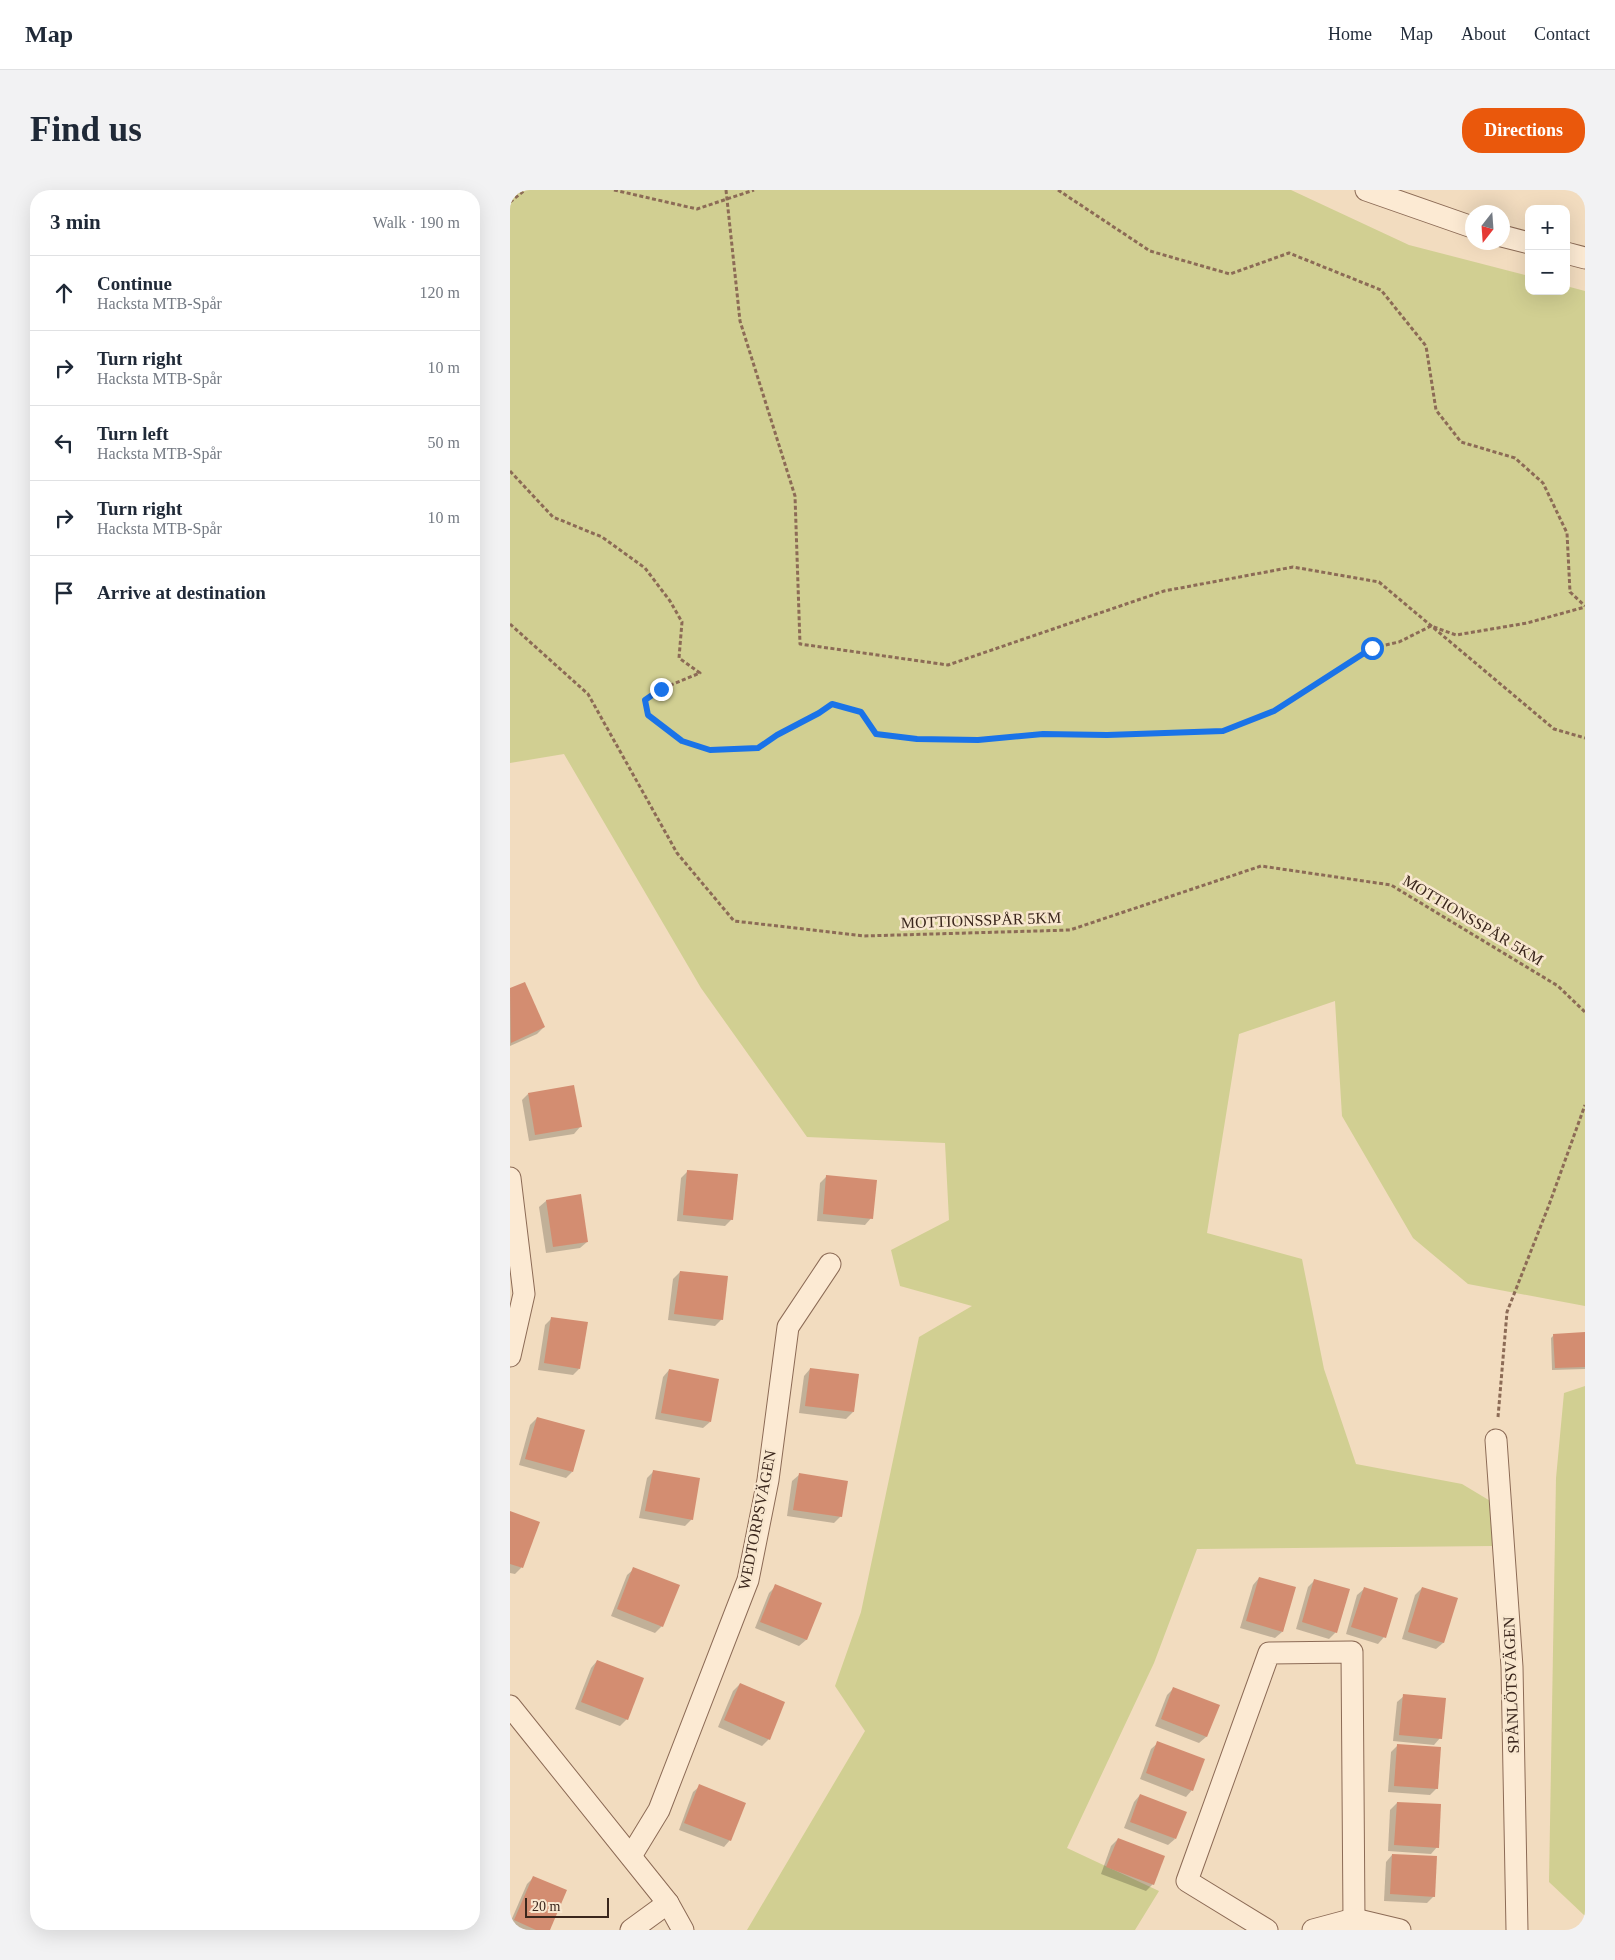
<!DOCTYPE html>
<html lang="en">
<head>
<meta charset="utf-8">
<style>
	body { margin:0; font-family:Georgia,serif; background:#f2f2f3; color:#1f2937 }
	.controls { position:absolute; right:15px; top:15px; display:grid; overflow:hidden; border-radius:10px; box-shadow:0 5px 20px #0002 }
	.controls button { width:45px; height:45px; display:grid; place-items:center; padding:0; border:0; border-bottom:1px solid #e0e1e3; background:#fff; color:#1f2937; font:25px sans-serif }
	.compass { position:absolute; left:955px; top:15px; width:45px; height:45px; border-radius:50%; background:#fff; box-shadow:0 5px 20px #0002; rotate:197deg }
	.scale { position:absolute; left:15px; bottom:12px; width:84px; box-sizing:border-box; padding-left:5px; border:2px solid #3a261c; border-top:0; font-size:14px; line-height:18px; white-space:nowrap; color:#3a261c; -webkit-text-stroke:4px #f8e7cf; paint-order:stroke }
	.stop { position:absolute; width:15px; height:15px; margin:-11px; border:4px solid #1a73e8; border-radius:50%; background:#fff }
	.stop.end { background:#1a73e8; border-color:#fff; box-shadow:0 1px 5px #0008 }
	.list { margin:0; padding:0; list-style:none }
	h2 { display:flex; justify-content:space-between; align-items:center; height:65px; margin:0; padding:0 20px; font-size:21px }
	h2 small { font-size:16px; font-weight:400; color:#747a83 }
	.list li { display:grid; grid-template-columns:32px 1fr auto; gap:15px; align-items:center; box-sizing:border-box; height:75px; padding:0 20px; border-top:1px solid #e0e1e3 }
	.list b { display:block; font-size:19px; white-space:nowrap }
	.list p { margin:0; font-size:16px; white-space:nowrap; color:#747a83 }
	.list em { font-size:16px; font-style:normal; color:#747a83 }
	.icon { flex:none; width:28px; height:28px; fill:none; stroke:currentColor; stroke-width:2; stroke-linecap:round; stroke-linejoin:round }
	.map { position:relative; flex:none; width:1075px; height:1740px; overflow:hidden; border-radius:20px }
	header { display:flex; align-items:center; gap:30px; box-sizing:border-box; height:70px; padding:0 25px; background:#fff; border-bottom:1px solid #e0e1e3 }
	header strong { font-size:24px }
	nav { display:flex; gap:28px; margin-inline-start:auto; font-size:18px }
	.intro { display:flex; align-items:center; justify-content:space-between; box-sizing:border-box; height:120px; padding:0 30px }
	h1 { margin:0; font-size:35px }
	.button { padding:12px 22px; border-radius:20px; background:#ea580c; color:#fff; font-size:18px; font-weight:700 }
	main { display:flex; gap:30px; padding:0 30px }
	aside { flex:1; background:#fff; border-radius:20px; box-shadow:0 5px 20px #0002 }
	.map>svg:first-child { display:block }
	.green { fill:#d1cf92 }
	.shadow { fill:#0003 }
	.building { fill:#d38d71 }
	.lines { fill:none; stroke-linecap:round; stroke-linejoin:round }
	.minor-casing { stroke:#8c6b56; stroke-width:23 }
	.path { stroke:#8c6b56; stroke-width:3; stroke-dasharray:4 2.5; stroke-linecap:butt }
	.minor { stroke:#fcead3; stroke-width:21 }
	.route { stroke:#1a73e8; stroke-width:6 }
	.labels { text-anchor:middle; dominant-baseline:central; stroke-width:5; stroke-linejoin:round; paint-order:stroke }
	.street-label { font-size:16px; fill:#3a261c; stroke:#f8e7cf }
</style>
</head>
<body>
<header>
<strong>Map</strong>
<nav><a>Home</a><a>Map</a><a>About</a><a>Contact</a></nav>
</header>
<div class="intro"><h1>Find us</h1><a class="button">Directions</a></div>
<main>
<aside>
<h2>3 min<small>Walk · 190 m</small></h2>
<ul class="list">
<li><svg class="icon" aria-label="ahead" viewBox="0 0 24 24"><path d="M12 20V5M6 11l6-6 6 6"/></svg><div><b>Continue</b><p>Hacksta MTB-Spår</p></div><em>120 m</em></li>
<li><svg class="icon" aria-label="right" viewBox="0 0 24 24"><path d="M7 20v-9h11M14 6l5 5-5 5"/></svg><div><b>Turn right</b><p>Hacksta MTB-Spår</p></div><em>10 m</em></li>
<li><svg class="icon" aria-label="left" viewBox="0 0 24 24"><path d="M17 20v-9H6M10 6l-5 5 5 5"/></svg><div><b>Turn left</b><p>Hacksta MTB-Spår</p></div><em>50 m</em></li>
<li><svg class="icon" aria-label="right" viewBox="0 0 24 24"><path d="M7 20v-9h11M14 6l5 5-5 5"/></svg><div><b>Turn right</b><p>Hacksta MTB-Spår</p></div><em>10 m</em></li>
<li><svg class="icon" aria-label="arrive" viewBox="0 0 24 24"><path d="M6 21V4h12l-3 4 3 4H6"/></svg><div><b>Arrive at destination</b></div></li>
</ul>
</aside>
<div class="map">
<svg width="1075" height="1740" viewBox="0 0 1075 1740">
	<rect width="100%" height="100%" fill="#f2dcbf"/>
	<g class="green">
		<path d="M0,0H781L899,55L1019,86V101H1056V96L1075,101V1116L958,1094L903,1048L832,926L825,811L729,844L697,1043L792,1069L814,1179L846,1274L952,1294L982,1312L983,1356L687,1359L644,1473L557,1658L649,1701L625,1740H237L355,1541L325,1496L351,1422L409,1147L462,1116L390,1096L381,1060L439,1030L435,953L297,947L191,798L54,564L0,573Z"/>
		<path d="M1075,1196V1726L1039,1692L1046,1288L1054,1203Z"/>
	</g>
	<g class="shadow">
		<path d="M14,793L34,837L27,844L0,856V800Z"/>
		<path d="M18,904L70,937L64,944L19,951L12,910Z"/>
		<path d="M178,981L222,1029L215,1036L167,1031L171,988Z"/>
		<path d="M317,986L361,1028L355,1035L307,1031L310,993Z"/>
		<path d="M70,1006L77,1052L70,1058L36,1063L29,1017L36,1011Z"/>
		<path d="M170,1082L212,1129L205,1136L158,1130L163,1089Z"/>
		<path d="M42,1128L69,1179L63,1185L28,1180L35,1135Z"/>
		<path d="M1075,1144V1179L1042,1180L1041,1148L1044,1145Z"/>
		<path d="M300,1179L347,1185L343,1222L336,1229L289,1223L294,1186Z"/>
		<path d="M159,1180L200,1232L193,1238L145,1229L153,1187Z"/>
		<path d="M27,1228L62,1282L56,1288L9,1275L20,1235Z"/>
		<path d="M143,1282L182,1329L175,1336L129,1328L137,1288Z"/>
		<path d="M289,1285L331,1326L324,1333L277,1326L282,1291Z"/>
		<path d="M0,1323L28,1333L11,1378L5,1384L0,1383Z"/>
		<path d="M124,1379L152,1436L145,1443L101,1426L117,1385Z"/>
		<path d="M749,1388L772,1442L765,1448L730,1438L743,1395Z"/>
		<path d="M805,1390L826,1442L819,1449L786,1439L798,1397Z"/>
		<path d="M266,1396L310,1414L296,1450L289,1456L245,1438L259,1403Z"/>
		<path d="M912,1398L946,1409L933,1453L926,1459L892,1449L905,1405Z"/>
		<path d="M854,1399L874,1447L868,1454L836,1444L847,1405Z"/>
		<path d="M87,1471L117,1529L110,1536L65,1519L81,1478Z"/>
		<path d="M230,1494L259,1549L252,1556L208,1537L223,1501Z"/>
		<path d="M663,1499L708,1516L696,1547L689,1553L645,1536L657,1505Z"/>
		<path d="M894,1506L930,1548L924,1555L883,1551L887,1512Z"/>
		<path d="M648,1553L682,1600L676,1607L630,1589L641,1559Z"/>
		<path d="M888,1555L927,1598L920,1605L878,1602L881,1562Z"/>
		<path d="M190,1596L220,1650L214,1657L169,1640L183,1602Z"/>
		<path d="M630,1605L665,1649L658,1655L614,1638L624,1612Z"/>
		<path d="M887,1613L927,1657L921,1664L878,1661L880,1620Z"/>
		<path d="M608,1649L643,1694L636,1701L591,1684L601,1656Z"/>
		<path d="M882,1665L924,1706L917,1713L874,1711L876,1672Z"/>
		<path d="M24,1687L38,1740H5L0,1738V1733L17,1694Z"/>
	</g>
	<g class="building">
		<path d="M15,792L35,837L1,853L0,798Z"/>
		<path d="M64,895L72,937L25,945L18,903Z"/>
		<path d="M177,980L228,984L223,1030L173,1025Z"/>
		<path d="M316,985L367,990L363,1029L313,1024Z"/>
		<path d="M71,1004L78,1052L43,1057L36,1010Z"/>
		<path d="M170,1081L218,1086L213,1130L164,1124Z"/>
		<path d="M41,1127L78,1132L70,1179L34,1173Z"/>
		<path d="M1075,1142V1177L1045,1178L1043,1144Z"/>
		<path d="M300,1178L349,1184L344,1222L295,1216Z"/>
		<path d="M159,1179L209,1189L201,1232L151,1223Z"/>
		<path d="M27,1227L75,1240L63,1282L15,1269Z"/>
		<path d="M143,1280L190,1288L183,1330L135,1321Z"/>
		<path d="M289,1283L338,1291L332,1327L283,1320Z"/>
		<path d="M0,1321L30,1332L13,1378L0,1374Z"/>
		<path d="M123,1377L170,1395L153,1437L107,1419Z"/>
		<path d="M749,1387L786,1397L773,1442L736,1431Z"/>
		<path d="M804,1389L840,1399L827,1443L792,1432Z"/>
		<path d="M265,1394L312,1413L297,1450L250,1432Z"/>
		<path d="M854,1397L888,1408L876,1448L841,1437Z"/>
		<path d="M912,1397L948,1408L934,1453L898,1442Z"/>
		<path d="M87,1470L134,1488L118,1530L71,1512Z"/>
		<path d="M230,1493L275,1512L260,1550L214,1530Z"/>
		<path d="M663,1497L710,1515L697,1547L651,1529Z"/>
		<path d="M893,1504L936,1508L932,1549L889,1545Z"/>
		<path d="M647,1551L695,1569L683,1601L636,1583Z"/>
		<path d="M887,1554L931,1557L928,1599L884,1596Z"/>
		<path d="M189,1594L236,1613L221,1651L174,1633Z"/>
		<path d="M630,1604L677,1622L666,1649L620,1632Z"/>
		<path d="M887,1612L931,1614L929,1658L884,1655Z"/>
		<path d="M608,1648L655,1666L644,1695L596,1677Z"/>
		<path d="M882,1664L927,1666L925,1707L880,1704Z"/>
		<path d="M23,1686L57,1700L40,1740H26L4,1730Z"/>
	</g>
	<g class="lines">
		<g class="minor-casing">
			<g id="minor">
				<path d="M856,0L962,37"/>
				<path d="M992,46L1019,53"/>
				<path d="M1056,63L1075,68"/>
				<path d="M0,988L14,1104L0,1166"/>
				<path d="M986,1250L1002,1477L1007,1740"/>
				<path d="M0,1516L158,1713L173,1740"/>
				<path d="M121,1666L149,1620L238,1390L258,1290L278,1137L320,1074"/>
				<path d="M121,1740L158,1713"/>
				<path d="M757,1740L677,1691L759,1463L842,1462L844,1729"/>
				<path d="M803,1740L844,1729L890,1740"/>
			</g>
		</g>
		<g class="path">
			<path d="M104,0L187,19L244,0"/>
			<path d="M216,0L230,131L285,306L290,454L438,475L654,401L783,377L869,392L1044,539L1075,548"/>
			<path d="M548,0L640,61L720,84L779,63L871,100L916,156L926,220L951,252L1005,268L1033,293L1057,343L1060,402L1075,416"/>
			<path d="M0,12L15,0"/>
			<path d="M0,281L43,327L92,347L135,378L160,411L172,432L169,468L190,483L151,499L135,509L138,525L172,551L200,560L248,558L267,545L309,523L322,514L351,522L366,544L407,549L468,550L533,544L597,545L713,541L764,521L862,458L889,452L921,436L946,445L1017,433L1075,417"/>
			<path d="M0,434L78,504L167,663L224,731L354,746L560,740L751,676L881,695L1048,796L1075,822"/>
			<path d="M988,1227L997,1122L1039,1015L1075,915"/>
		</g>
		<use href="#minor" class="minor"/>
	</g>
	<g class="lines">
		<path class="route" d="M151,499L135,510L138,525L172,551L200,560L248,558L267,545L309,523L322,514L351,522L366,544L407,549L468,550L533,544L597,545L713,541L764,521L862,458"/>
	</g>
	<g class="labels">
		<g class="street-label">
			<text transform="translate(471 730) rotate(-2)">MOTTIONSSPÅR 5KM</text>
			<text transform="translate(963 730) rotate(31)">MOTTIONSSPÅR 5KM</text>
			<text transform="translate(247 1330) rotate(-79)">WEDTORPSVÄGEN</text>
			<text transform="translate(1001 1495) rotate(-92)">SPÅNLÖTSVÄGEN</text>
		</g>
	</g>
</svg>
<div class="controls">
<button>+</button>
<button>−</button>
</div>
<svg class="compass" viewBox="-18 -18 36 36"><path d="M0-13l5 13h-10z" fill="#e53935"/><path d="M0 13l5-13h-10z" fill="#747a83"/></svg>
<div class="scale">20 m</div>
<div class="stop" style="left:862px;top:458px"></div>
<div class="stop end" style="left:151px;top:499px"></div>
</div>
</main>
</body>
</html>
